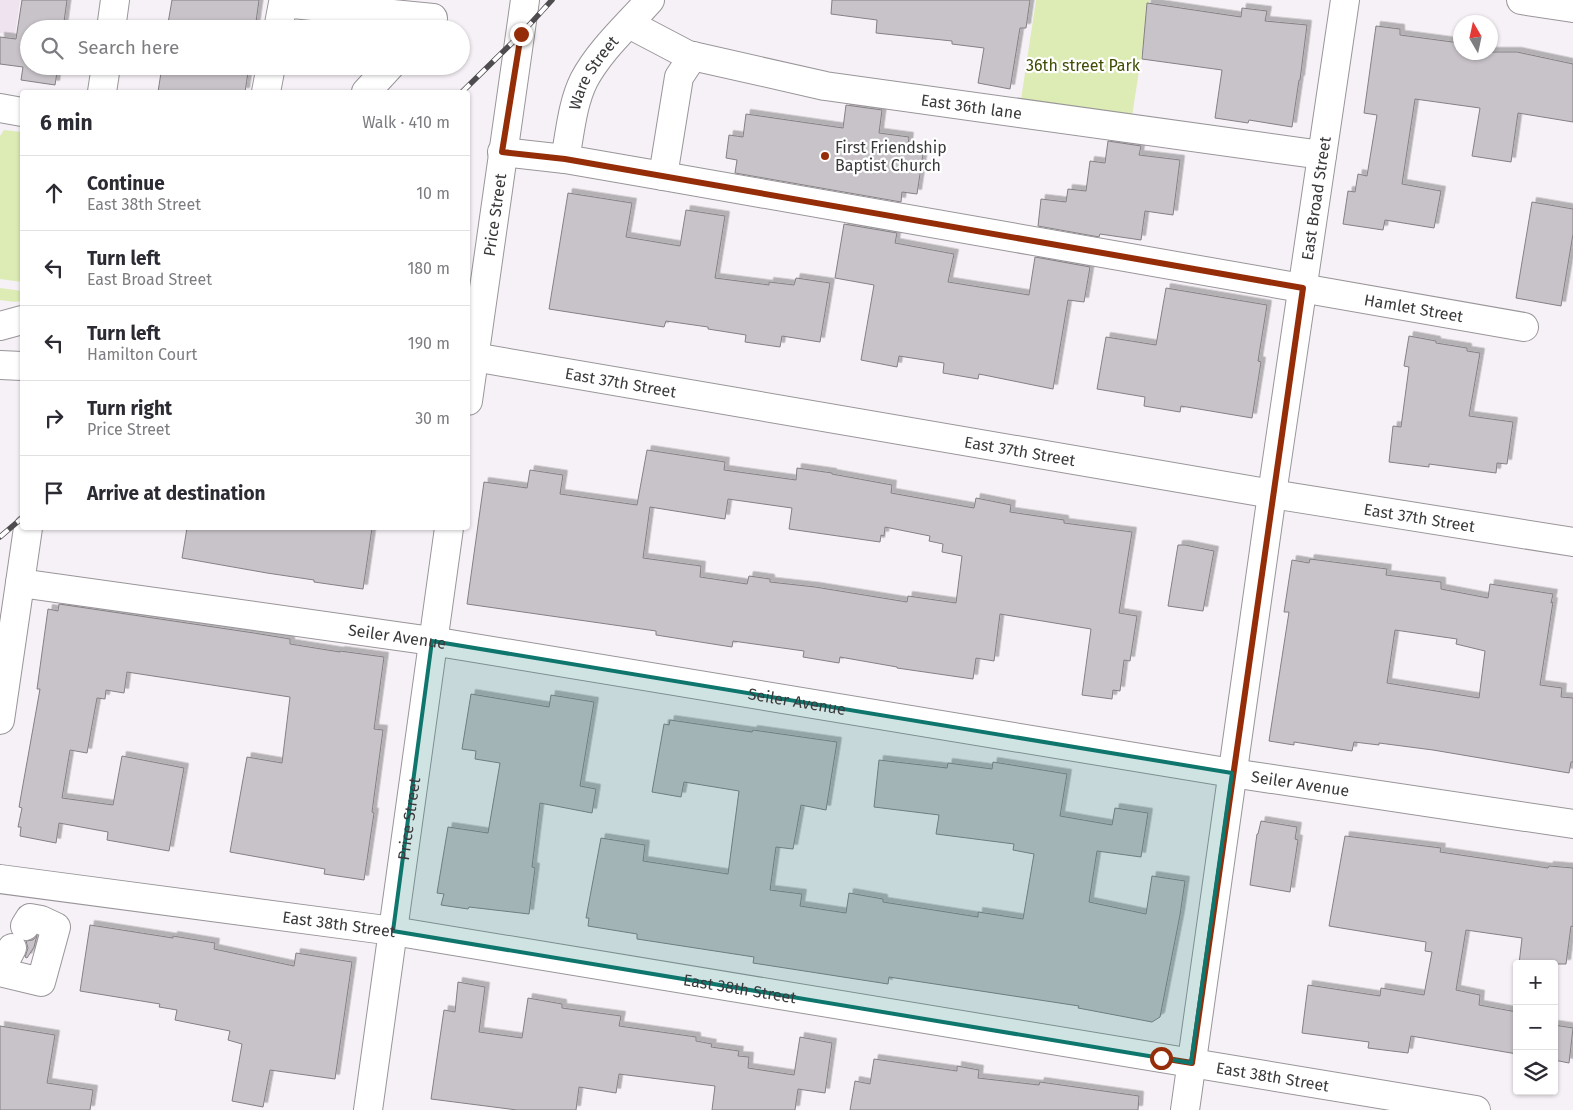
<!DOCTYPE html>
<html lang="en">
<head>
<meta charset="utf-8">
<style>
	body { margin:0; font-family:"Fira Sans",sans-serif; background:#f7f7f7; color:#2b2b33 }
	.controls { position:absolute; right:15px; bottom:15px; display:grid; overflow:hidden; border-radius:5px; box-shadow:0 1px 4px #0004 }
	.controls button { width:45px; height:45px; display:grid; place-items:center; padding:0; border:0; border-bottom:1px solid #e1e1e2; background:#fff; color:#2b2b33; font:25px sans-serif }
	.compass { position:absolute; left:1453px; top:15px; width:45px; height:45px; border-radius:50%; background:#fff; box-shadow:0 1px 4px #0004; rotate:351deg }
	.stop { position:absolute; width:15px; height:15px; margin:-11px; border:4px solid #952e08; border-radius:50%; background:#fff }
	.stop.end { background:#952e08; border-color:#fff; box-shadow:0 1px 5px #0008 }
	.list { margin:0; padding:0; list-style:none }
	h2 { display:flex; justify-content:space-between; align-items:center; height:65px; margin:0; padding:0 20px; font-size:21px }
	h2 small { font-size:16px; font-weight:400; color:#7c7c81 }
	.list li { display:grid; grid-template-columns:32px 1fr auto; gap:15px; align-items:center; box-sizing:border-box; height:75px; padding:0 20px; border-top:1px solid #e1e1e2 }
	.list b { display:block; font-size:19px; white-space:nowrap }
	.list p { margin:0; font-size:16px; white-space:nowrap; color:#7c7c81 }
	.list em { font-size:16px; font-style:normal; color:#7c7c81 }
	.icon { flex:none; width:28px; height:28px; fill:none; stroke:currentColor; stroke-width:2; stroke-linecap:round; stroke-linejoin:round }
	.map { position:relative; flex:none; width:1573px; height:1110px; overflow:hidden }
	.search { position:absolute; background:#fff; box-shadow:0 1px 4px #0004; left:20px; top:20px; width:450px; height:55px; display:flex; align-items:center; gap:12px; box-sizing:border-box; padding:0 18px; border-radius:28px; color:#7c7c81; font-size:19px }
	.panel { position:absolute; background:#fff; box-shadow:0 1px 4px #0004; left:20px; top:90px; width:450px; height:440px; border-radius:5px }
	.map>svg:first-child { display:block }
	.built { fill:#eee3ee }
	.green { fill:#dcecb4 }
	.building { fill:#c8c3c8; stroke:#848084; fill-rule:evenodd; filter:url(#shadow) }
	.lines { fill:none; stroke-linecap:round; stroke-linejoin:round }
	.minor-casing { stroke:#999599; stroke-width:30 }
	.major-casing { stroke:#999599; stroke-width:30 }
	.minor { stroke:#fff; stroke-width:28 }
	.major { stroke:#fff; stroke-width:28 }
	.rail-casing { stroke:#4f4c4f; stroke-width:5.5 }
	.rail { stroke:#fff; stroke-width:4; stroke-dasharray:11; stroke-linecap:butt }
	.route { stroke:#952e08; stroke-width:6 }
	.marked { fill:#0f766e; fill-opacity:0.2; stroke:#0f766e; stroke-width:4; stroke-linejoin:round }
	.poi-dot { fill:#952e08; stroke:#fff; stroke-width:2 }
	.labels { text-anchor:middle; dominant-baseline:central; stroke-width:4.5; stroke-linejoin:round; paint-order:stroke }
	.park-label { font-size:16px; fill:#3e4c02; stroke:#fff }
	.street-label { font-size:16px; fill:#3b393b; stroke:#fff }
	.poi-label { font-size:16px; fill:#3b393b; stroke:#fff; text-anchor:start }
</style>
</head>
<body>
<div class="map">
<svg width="1573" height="1110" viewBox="0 0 1573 1110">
	<defs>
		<filter id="shadow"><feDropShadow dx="4.5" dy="-4.5" stdDeviation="0" flood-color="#0004"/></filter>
	</defs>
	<rect width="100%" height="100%" fill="#f6f1f6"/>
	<path class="built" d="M0,0H20L15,34L0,33Z"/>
	<g class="green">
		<path d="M1036,0H1150L1130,129L1019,113Z"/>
		<path d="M4,130L22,132V282L0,279V136Z"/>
		<path d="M0,288L22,291V301L15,302L0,300Z"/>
	</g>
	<g class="building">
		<path d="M22,0H67L63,29H29V66H58L55,85L21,80L23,67L0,64V37L16,39Z"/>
		<path d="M172,0H259L255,29H167Z"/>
		<path d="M832,0H1030L1026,28H1020L1010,89L978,83L984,48L952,44V41L876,33L877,20L831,14Z"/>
		<path d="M1147,3L1241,17L1242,8L1267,11L1265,21L1307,25L1300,80H1299L1292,127L1249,120L1248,123L1215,118L1222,70L1142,59Z"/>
		<path d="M1376,26L1400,29V35L1460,43V52H1517L1573,64V122L1518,113L1511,162L1472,156L1480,108L1415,99L1402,184L1441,191L1434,228L1385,220L1383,230L1343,224L1348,191L1355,192L1358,174L1367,176L1377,115L1364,113Z"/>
		<path d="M162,66H249L245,92H158Z"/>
		<path d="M846,105L882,110L879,133L909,137L907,152L923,154L917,194L902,192L901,202L735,173L737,160L726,158L729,135L743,137L746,114L843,128Z"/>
		<path d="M1108,141L1141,146L1139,155L1180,160L1173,215L1145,211L1141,240L1100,234L1099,237L1038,226L1041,199L1066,202L1068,189L1086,191L1090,161L1105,163Z"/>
		<path d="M568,193L632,203L626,237L680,246L686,210L725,216L715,278L769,285V282L794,285L796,278L830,283L820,342L782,336L780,347L745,342L746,335L708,329V327L666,321L664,327L549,309Z"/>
		<path d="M1532,202L1573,209V234L1561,306L1516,298Z"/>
		<path d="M844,224L897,233L895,243L954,254L948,282L1029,295L1035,257L1090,267L1084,302L1068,300L1053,389L979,374L978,379L943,373L944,363L899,356L897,367L861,360L874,285L835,278Z"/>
		<path d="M1166,288L1267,305L1258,361L1261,362L1252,418L1181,406L1180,412L1144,406L1145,397L1097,389L1106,337L1156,345Z"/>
		<path d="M1409,336L1436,341V343L1467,348V351L1480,353L1469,416L1513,422L1507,464L1497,463L1496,473L1429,464V467L1389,462L1393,426L1401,427L1409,367L1404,366Z"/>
		<path d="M647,450L725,462L724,470L796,480L797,468L832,473V474L892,485L891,493L974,508L976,498L1011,505L1010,512L1064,520V523L1132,532L1119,613L1137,616L1130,661L1124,660L1120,691L1113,690L1112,699L1082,695L1091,629L1000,614L994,661L976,658L973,679L897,668V667L840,657L839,663L803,657L804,651L733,641L732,647L656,635V631L467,604L484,482L527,488L530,470L563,475L560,494L637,505ZM728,499L792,508L789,529L880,542L881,535L884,536L885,527L930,536L929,541L943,544L942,552L962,556L956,603L908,596L907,602L815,587L770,582V579L749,576L747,584L700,577L701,566L643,558L650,507L725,519Z"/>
		<path d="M187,528H372L363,589L314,582V580L267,573L182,558Z"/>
		<path d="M1178,545H1185L1214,551L1203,611L1168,606Z"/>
		<path d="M1310,559L1387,569L1386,575L1441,582V589L1488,598L1490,584L1553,594L1551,603L1553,602L1540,685L1562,688L1561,697L1573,698V762H1571L1569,773L1433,750L1379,743V745L1354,742L1352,751L1294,742V745L1269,741L1289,612H1284L1292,560L1309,563ZM1395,630L1457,639L1456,644L1485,651L1479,698L1387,683Z"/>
		<path d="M59,604L254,633L290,639V644L340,652V651L384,657L374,729L383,730L372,812L374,813L364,880L324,874L325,869L230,852L247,757L282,763L290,697L127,672L124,693L106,690L105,699L97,698L87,753L70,750L62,798L113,805L122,756L184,768L169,851L107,840L108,832L59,823L56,843L20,836L21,827H18L22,808L19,807L40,689H37L48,609L58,611Z"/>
		<path d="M471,694L549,707L551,695L594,702L580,786L596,789L592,813L540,803L532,867L535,868L529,914L469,907L468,909L441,905L444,894L437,893L448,827L488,833L500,763L475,759L476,751L462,749Z"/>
		<path d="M670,720L752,732L753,730L837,742L826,810L801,805L793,849L776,847L770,890L802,894L800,906L846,913L849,893L883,899V902L978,917V912L1023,919L1034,854L1013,850L1014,844L936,834L939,815L874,807L879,760L947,768L948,763L992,769L993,762L1067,774L1060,816L1112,825L1115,808L1148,813L1141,857L1097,851L1089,902L1146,914L1152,876L1185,881L1180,915L1160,1017L1152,1022L1078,1008L1079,1006L889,977L888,984L753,963L754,957L637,939V934L588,926L589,918H586L601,838L645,845L643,861L728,874L739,791L684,782L681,797L652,792L664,724L669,725Z"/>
		<path d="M1261,821L1297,827L1295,839L1298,840L1290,892L1250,885L1257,834H1258Z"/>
		<path d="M1345,836L1441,848L1440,852L1548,868L1549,866L1573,868V927L1571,926L1566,964H1519L1522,938L1466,930L1456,990L1480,995L1479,1005L1517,1012V1054L1411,1036L1408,1053L1368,1048L1369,1042L1302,1033L1308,985L1380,996L1381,988L1424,995L1432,952L1425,951L1426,942L1329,926Z"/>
		<path d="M90,925L173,938V936L215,943L214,949L294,966L296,953L352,962L335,1079L270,1070L263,1107L232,1101L242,1044L228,1040L230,1031L175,1020L177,1010L159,1007L160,1004L80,991Z"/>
		<path d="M37,935L34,947L27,958L25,957L28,948L26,941L33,940Z"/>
		<path d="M458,982L485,987L479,1032L522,1038L528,998L562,1004V1008L621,1016L619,1026L696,1037V1041L712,1044L711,1047L739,1051L738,1056L749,1057L748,1068L794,1075L800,1037L832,1043L825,1093L798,1089L795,1110H712L715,1086L619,1074L616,1093L579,1087L576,1110H517L431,1099L444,1010L455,1012Z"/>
		<path d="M1554,1025L1573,1028L1569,1063L1554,1060Z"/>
		<path d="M0,1026L55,1035L47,1083L93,1090L90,1110H0Z"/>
		<path d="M874,1059L957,1071V1066L979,1070L978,1078L1039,1085L1040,1082L1139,1096L1138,1110H850L855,1081L870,1084Z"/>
	</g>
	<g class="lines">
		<g class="minor-casing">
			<g id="minor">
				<path d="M1521,0L1573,8"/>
				<path id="s1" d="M629,24L688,55L825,86L1322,155"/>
				<path d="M111,29L115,0"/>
				<path d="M278,29L283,3L433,18"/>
				<path d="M102,92L106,66"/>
				<path d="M266,92L271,66"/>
				<path d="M366,92L390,66"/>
				<path d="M0,108L22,112"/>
				<path id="s2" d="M502,152L565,159L663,176L1524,327"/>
				<path id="s3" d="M565,159C570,134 572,104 584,80C600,50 628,25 650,0"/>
				<path d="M663,176L679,77L693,56"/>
				<path id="s4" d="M20,583L432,641L1232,773L1573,824"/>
				<path d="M0,720L28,528"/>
				<path id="s5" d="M0,879L393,931L1476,1110"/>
				<path d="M0,971L12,948"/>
				<path d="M0,972L41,982L56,927L41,920L30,918L25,926"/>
			</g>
		</g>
		<g class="major-casing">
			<g id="major">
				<path d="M0,326L22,320"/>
				<path id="s6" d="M468,356L1272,494L1573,542"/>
				<path d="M0,365L22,366"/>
				<path id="s7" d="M468,401L525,0"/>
				<path id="s8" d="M368,1110L449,528"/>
				<path id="s9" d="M1185,1110L1272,494L1345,0"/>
			</g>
		</g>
		<use href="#minor" class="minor"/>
		<use href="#major" class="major"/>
		<g class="rail-casing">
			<g id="rail">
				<path d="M462,92L521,34L552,0"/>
				<path d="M0,537L22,518"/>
			</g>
		</g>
		<use href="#rail" class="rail"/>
	</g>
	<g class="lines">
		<path class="route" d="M521,34L502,152L565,159L1303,288L1192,1063L1161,1058"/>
	</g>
	<path class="marked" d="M432,641L1232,773L1191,1063L393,931Z"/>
	<circle class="poi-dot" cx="825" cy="156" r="5"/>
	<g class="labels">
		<g class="park-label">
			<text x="1083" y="65">36th street Park</text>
		</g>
		<g class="street-label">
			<text stroke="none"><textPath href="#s3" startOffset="92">Ware Street</textPath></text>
			<text stroke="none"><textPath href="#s1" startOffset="355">East 36th lane</textPath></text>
			<text stroke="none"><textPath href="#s9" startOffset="921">East Broad Street</textPath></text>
			<text stroke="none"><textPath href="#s7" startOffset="188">Price Street</textPath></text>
			<text stroke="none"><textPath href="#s2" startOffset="925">Hamlet Street</textPath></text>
			<text stroke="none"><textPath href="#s6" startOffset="155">East 37th Street</textPath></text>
			<text stroke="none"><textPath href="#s6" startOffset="560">East 37th Street</textPath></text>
			<text stroke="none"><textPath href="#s6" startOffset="965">East 37th Street</textPath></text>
			<text stroke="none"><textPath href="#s4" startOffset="381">Seiler Avenue</textPath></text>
			<text stroke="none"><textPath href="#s4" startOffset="786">Seiler Avenue</textPath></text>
			<text stroke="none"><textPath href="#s4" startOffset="1296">Seiler Avenue</textPath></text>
			<text stroke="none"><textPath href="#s8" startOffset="294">Price Street</textPath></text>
			<text stroke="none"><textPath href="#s5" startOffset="342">East 38th Street</textPath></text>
			<text stroke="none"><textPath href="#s5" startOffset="748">East 38th Street</textPath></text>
			<text stroke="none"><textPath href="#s5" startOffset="1288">East 38th Street</textPath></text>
		</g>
		<g class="poi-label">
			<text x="835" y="147">First Friendship<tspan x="835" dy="18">Baptist Church</tspan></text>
		</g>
	</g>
</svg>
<div class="controls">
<button>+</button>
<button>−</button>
<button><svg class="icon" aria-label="layers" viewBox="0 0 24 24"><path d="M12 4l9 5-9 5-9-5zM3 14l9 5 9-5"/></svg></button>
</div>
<svg class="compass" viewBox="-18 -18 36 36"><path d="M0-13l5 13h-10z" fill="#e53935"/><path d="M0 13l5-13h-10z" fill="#7c7c81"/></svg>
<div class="stop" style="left:1161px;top:1058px"></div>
<div class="stop end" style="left:521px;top:34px"></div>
<div class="search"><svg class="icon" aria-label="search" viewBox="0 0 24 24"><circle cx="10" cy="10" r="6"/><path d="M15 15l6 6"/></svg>Search here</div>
<section class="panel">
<h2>6 min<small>Walk · 410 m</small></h2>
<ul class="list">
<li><svg class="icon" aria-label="ahead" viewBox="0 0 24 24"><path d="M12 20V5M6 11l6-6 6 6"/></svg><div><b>Continue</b><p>East 38th Street</p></div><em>10 m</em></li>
<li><svg class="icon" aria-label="left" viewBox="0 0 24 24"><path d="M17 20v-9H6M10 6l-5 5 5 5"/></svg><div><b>Turn left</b><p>East Broad Street</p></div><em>180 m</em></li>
<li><svg class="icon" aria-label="left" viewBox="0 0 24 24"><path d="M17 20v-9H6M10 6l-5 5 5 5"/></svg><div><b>Turn left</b><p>Hamilton Court</p></div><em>190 m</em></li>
<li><svg class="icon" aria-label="right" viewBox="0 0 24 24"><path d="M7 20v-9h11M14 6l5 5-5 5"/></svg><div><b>Turn right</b><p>Price Street</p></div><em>30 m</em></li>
<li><svg class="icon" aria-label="arrive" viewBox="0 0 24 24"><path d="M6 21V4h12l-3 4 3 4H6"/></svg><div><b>Arrive at destination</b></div></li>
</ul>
</section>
</div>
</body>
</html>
